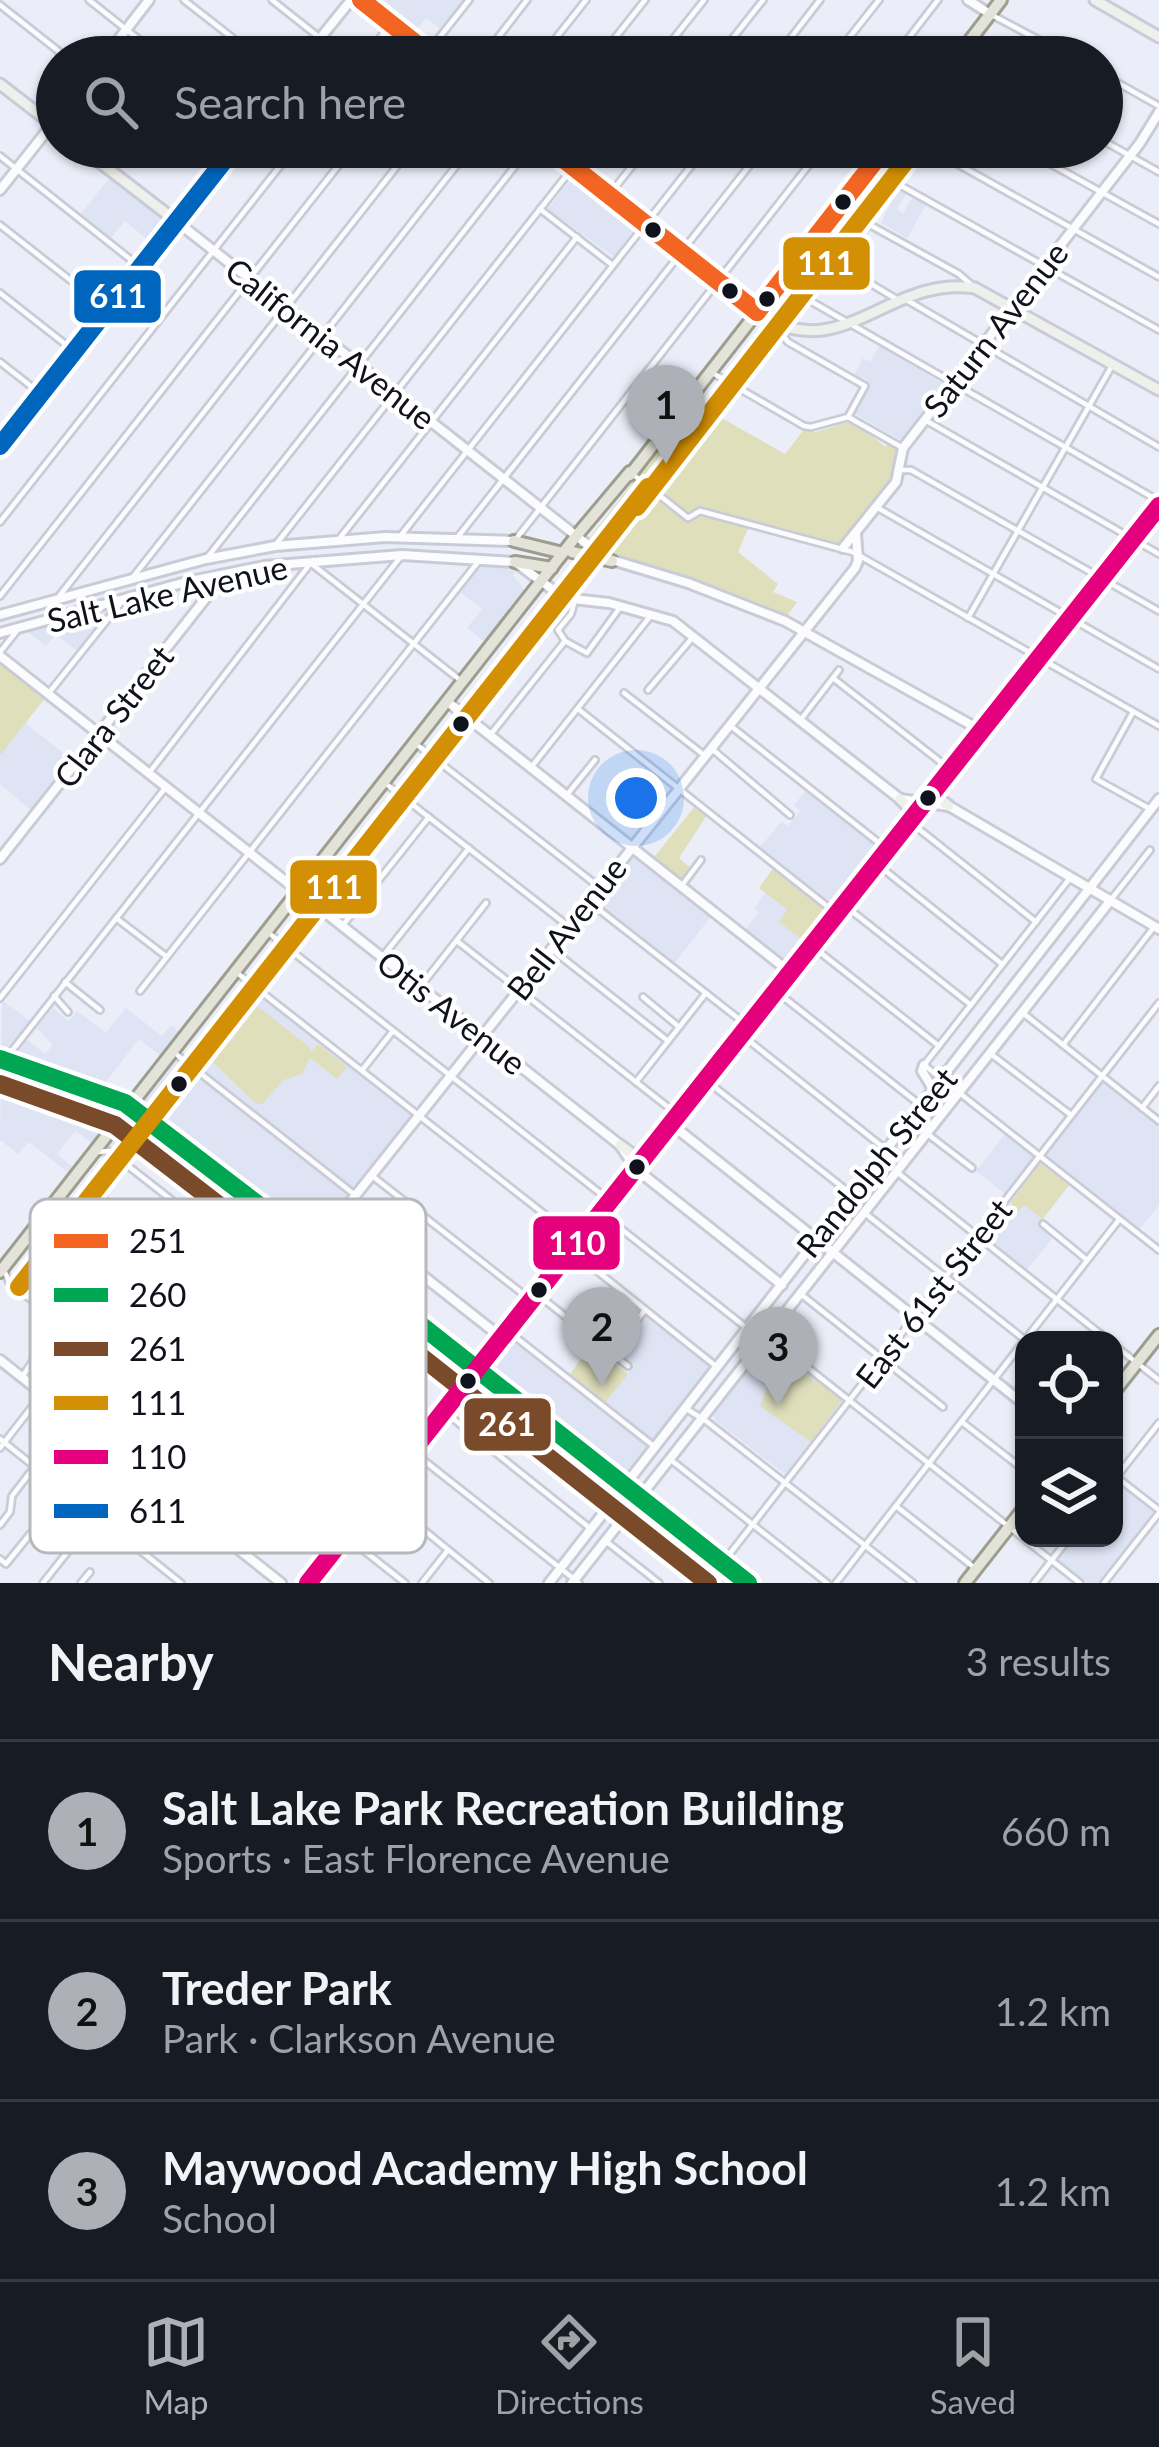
<!DOCTYPE html>
<html lang="en">
<head>
<meta charset="utf-8">
<style>
	body { margin:0; font-family:Lato,sans-serif; background:#242831; color:#f1f3f6 }
	.controls { position:absolute; right:36px; bottom:36px; display:grid; overflow:hidden; border-radius:24px; box-shadow:0 3px 9px #0004 }
	.controls button { width:108px; height:108px; display:grid; place-items:center; padding:0; border:0; border-bottom:3px solid #363941; background:#171b24; color:#f1f3f6; font:60px sans-serif }
	.you { position:absolute; left:636px; top:798px; width:42px; height:42px; margin:-30px; border:9px solid #fff; border-radius:50%; background:#1a73e8; box-shadow:0 0 0 18px #1a73e833 }
	.badge { display:grid; place-items:center; width:78px; height:78px; border-radius:50%; background:#aeb0b7; color:#111; font-size:39px; font-weight:700 }
	.pin { position:absolute; translate:-50% -99px; filter:drop-shadow(0 3px 6px #0008) }
	.pin::after { content:''; position:absolute; top:63px; width:42px; height:36px; background:inherit; clip-path:polygon(0 0,100% 0,50% 100%) }
	.list { margin:0; padding:0; list-style:none }
	h2 { display:flex; justify-content:space-between; align-items:center; height:156px; margin:0; padding:0 48px; font-size:51px }
	h2 small { font-size:39px; font-weight:400; color:#9ea1a6 }
	.list li { display:grid; grid-template-columns:78px 1fr auto; gap:36px; align-items:center; box-sizing:border-box; height:180px; padding:0 48px; border-top:3px solid #363941 }
	.list b { display:block; font-size:45px; white-space:nowrap }
	.list p { margin:0; font-size:39px; white-space:nowrap; color:#9ea1a6 }
	.list em { font-size:39px; font-style:normal; color:#9ea1a6 }
	.icon { flex:none; width:66px; height:66px; fill:none; stroke:currentColor; stroke-width:2; stroke-linecap:round; stroke-linejoin:round }
	.map { position:relative; flex:none; width:1159px; height:1583px; overflow:hidden }
	.search { position:absolute; background:#171b24; box-shadow:0 3px 9px #0004; left:36px; right:36px; top:36px; height:132px; display:flex; align-items:center; gap:30px; box-sizing:border-box; padding:0 42px; border-radius:66px; color:#9ea1a6; font-size:45px }
	.sheet { height:696px; background:#171b24 }
	nav { display:flex; justify-content:space-around; align-items:center; box-sizing:border-box; height:168px; border-top:3px solid #363941; background:#171b24; font-size:33px; color:#9ea1a6 }
	nav a { display:grid; justify-items:center; gap:6px }
	nav .on { color:#aeb0b7 }
	.map>svg:first-child { display:block }
	.built { fill:#dfe4f5 }
	.green { fill:#dfdfbc }
	.lines { fill:none; stroke-linecap:round; stroke-linejoin:round }
	.minor-casing { stroke:#c9ccd7; stroke-width:10 }
	.tertiary-casing { stroke:#c9ccd7; stroke-width:14 }
	.secondary-casing { stroke:#c9ccd7; stroke-width:15 }
	.primary-casing { stroke:#9d9e8e; stroke-width:16 }
	.minor { stroke:#fcfcfe; stroke-width:4.5 }
	.tertiary { stroke:#fcfcfe; stroke-width:8 }
	.secondary { stroke:#eff0ec; stroke-width:9 }
	.primary { stroke:#e3e3d9; stroke-width:10 }
	.bus-1-casing { stroke:#fff; stroke-width:27 }
	.bus-2-casing { stroke:#fff; stroke-width:27 }
	.bus-3-casing { stroke:#fff; stroke-width:27 }
	.bus-4-casing { stroke:#fff; stroke-width:27 }
	.bus-5-casing { stroke:#fff; stroke-width:27 }
	.bus-6-casing { stroke:#fff; stroke-width:27 }
	.bus-1 { stroke:#f26522; stroke-width:18 }
	.bus-2 { stroke:#00a651; stroke-width:18 }
	.bus-3 { stroke:#7a4b2a; stroke-width:18 }
	.bus-4 { stroke:#d49004; stroke-width:18 }
	.bus-5 { stroke:#e5007d; stroke-width:18 }
	.bus-6 { stroke:#0065bd; stroke-width:18 }
	.bus-dot { fill:#0f121c; stroke:#fff; stroke-width:4.5 }
	.labels { text-anchor:middle; dominant-baseline:central; stroke-width:9; stroke-linejoin:round; paint-order:stroke }
	.street-label { font-size:33px; fill:#0f121c; stroke:#fff }
	.key { fill:#fff; stroke:#b7b8bb; stroke-width:3 }
	.key-label { font-size:33px; fill:#0f121c }
	.line-badge { stroke:#fff; stroke-width:4.5 }
	.badge-label { font-size:33px; text-anchor:middle; font-weight:bold; fill:#fff }
</style>
</head>
<body>
<div class="map">
<svg width="1159" height="1583" viewBox="0 0 1159 1583">
	<rect width="100%" height="100%" fill="#ebeef8"/>
	<g class="built">
		<path d="M371,0H463L441,29L426,18L413,33Z"/>
		<path d="M574,175L637,225L614,257L548,209Z"/>
		<path d="M111,176L170,223L153,244L125,221L111,238L81,214Z"/>
		<path d="M874,176L906,194L897,209L903,213L913,197L926,205L907,238L881,223L890,204L875,195L871,201L857,194Z"/>
		<path d="M841,215L870,231L851,267L817,247Z"/>
		<path d="M880,345L946,386L902,441L855,414L870,388L866,379L854,375L863,358L870,362Z"/>
		<path d="M483,563L518,567L513,575L526,592L486,643L467,628L482,609L460,592Z"/>
		<path d="M111,608L77,651L56,634L46,646L25,630Z"/>
		<path d="M25,723L72,760L31,810L0,784V754Z"/>
		<path d="M806,790L880,849L836,906L760,847L781,822L788,826L800,811L794,805Z"/>
		<path d="M631,852L712,915L674,964L593,901Z"/>
		<path d="M765,893L788,911L780,922L806,943L789,965L745,930L759,913L754,908Z"/>
		<path d="M254,992L412,1116L354,1189L197,1065Z"/>
		<path d="M2,1000L30,1021L25,1038L45,1054L53,1045L37,1028L53,1008L69,1021L77,1011L106,1033L126,1008L162,1036L171,1025L181,1033L162,1057L139,1039L105,1083L16,1056L7,1068L133,1115L177,1060L351,1195L317,1240L291,1261L137,1141L124,1157L110,1144L92,1143L75,1131L57,1154L74,1168L70,1174L29,1142L18,1154L0,1140Z"/>
		<path d="M1103,1082L1159,1127V1205L1139,1230L1045,1156Z"/>
		<path d="M1005,1134L1034,1158L1005,1194L976,1171Z"/>
		<path d="M1015,1197L1043,1219L1039,1225L1054,1236L1026,1271L985,1236Z"/>
		<path d="M647,1316L711,1367L653,1442L604,1404L635,1365L619,1350Z"/>
		<path d="M512,1337L649,1446L625,1478L488,1371Z"/>
		<path d="M769,1341L843,1403L786,1475L716,1421L713,1413Z"/>
		<path d="M1117,1483L1154,1512L1099,1583H1088L1058,1559L1074,1538H1114Z"/>
	</g>
	<g class="green">
		<path d="M695,403L785,454L803,431L816,432L849,422L866,430L885,447L888,444L896,449L892,481L842,545L779,527L750,524L738,552L778,584L773,592L797,602L788,615L712,586L617,558L590,537Z"/>
		<path d="M0,661L46,697L1,754H0Z"/>
		<path d="M695,806L707,815L679,858L693,870L682,884L652,860Z"/>
		<path d="M774,867L829,913L806,943L779,922L787,910L759,888Z"/>
		<path d="M253,1003L311,1048L309,1054L318,1044L347,1067L337,1079L310,1058L302,1074L284,1080L262,1104H256L207,1056L224,1036L233,1042L232,1023L241,1012L252,1008Z"/>
		<path d="M1040,1163L1069,1185L1043,1219L1024,1205L1014,1217L1011,1202Z"/>
		<path d="M591,1345L628,1374L604,1404L570,1374Z"/>
		<path d="M786,1358L814,1380L810,1387L816,1380L842,1400L811,1442L760,1406L772,1373H777Z"/>
	</g>
	<g class="lines">
		<g class="minor-casing">
			<g id="minor">
				<path d="M89,0L161,57"/>
				<path d="M184,0L257,57"/>
				<path d="M272,0L320,38"/>
				<path d="M0,5L66,57"/>
				<path d="M992,15L1071,57"/>
				<path d="M365,57L391,24"/>
				<path d="M424,57L469,0"/>
				<path d="M483,57L527,0"/>
				<path d="M541,57L586,0"/>
				<path d="M600,57L645,0"/>
				<path d="M659,57L704,0"/>
				<path d="M718,57L763,0"/>
				<path d="M776,57L820,0"/>
				<path d="M834,57L879,0"/>
				<path d="M894,57L938,0"/>
				<path d="M1102,74L1159,106"/>
				<path d="M1102,140L1159,172"/>
				<path d="M181,147L214,173"/>
				<path d="M927,147L1159,277"/>
				<path d="M1020,147L1159,224"/>
				<path d="M0,156L140,267"/>
				<path d="M871,169L1159,330"/>
				<path d="M610,194L647,147"/>
				<path d="M540,209L611,264"/>
				<path d="M841,209L959,274L975,288"/>
				<path d="M0,225L107,309"/>
				<path d="M811,248L898,300"/>
				<path d="M779,283L1159,501"/>
				<path d="M0,293L74,351"/>
				<path d="M905,299L1159,447"/>
				<path d="M771,321L788,342L865,386L848,417"/>
				<path d="M0,362L41,394"/>
				<path d="M711,372L804,426L811,427L848,417L903,448"/>
				<path d="M925,420L1159,554"/>
				<path d="M898,470H911L1159,611"/>
				<path d="M635,476L688,518L700,511L853,552L1159,726"/>
				<path d="M878,508L1159,669"/>
				<path d="M0,522L295,147"/>
				<path d="M402,534L706,147"/>
				<path d="M457,538L764,147"/>
				<path d="M339,539L577,237"/>
				<path d="M516,539L823,147"/>
				<path d="M277,543L589,147"/>
				<path d="M207,558L530,147"/>
				<path d="M313,565L460,680"/>
				<path d="M133,577L471,147"/>
				<path d="M60,595L412,147"/>
				<path d="M0,596L353,147"/>
				<path d="M968,618L1113,364"/>
				<path d="M565,641L587,653L621,606"/>
				<path d="M0,652L16,632"/>
				<path d="M833,678L951,770"/>
				<path d="M648,690L693,637"/>
				<path d="M624,693L704,755"/>
				<path d="M48,694L123,600"/>
				<path d="M578,709L837,914"/>
				<path d="M1133,712L1096,779L1150,809"/>
				<path d="M802,718L839,670"/>
				<path d="M732,727L888,850"/>
				<path d="M491,734L565,641L558,630L571,614L575,600"/>
				<path d="M416,744L599,887"/>
				<path d="M712,749L790,815"/>
				<path d="M533,765L652,614"/>
				<path d="M149,773L313,560"/>
				<path d="M385,783L568,926"/>
				<path d="M566,796L595,760"/>
				<path d="M910,822L1036,922"/>
				<path d="M877,864L1002,964"/>
				<path d="M1070,878L924,1065L1159,1250"/>
				<path d="M683,884L701,860"/>
				<path d="M588,901L748,1026"/>
				<path d="M1110,901L1150,850"/>
				<path d="M844,905L971,1005"/>
				<path d="M116,918L167,957"/>
				<path d="M343,925L429,817"/>
				<path d="M270,934L610,1201"/>
				<path d="M457,941L678,1115"/>
				<path d="M812,946L939,1046"/>
				<path d="M550,948L668,1041"/>
				<path d="M383,956L469,848"/>
				<path d="M236,972L576,1239"/>
				<path d="M65,982L100,1010"/>
				<path d="M420,987L486,903"/>
				<path d="M140,991L478,562"/>
				<path d="M777,992L919,1104"/>
				<path d="M54,996L68,1012"/>
				<path d="M643,997L679,1027"/>
				<path d="M0,998L166,787"/>
				<path d="M1023,1013L1159,1121"/>
				<path d="M743,1036L884,1148"/>
				<path d="M1063,1045L1154,927"/>
				<path d="M176,1054L355,1195"/>
				<path d="M991,1054L1071,1115"/>
				<path d="M0,1066L402,555"/>
				<path d="M363,1069L393,1031"/>
				<path d="M636,1082L706,993"/>
				<path d="M708,1082L850,1193"/>
				<path d="M1142,1108L1159,1086"/>
				<path d="M929,1135L972,1168"/>
				<path d="M97,1152L109,1151L238,1252L262,1287L435,1423"/>
				<path d="M898,1173L1108,1340"/>
				<path d="M371,1175L532,1301"/>
				<path d="M98,1195L228,1298"/>
				<path d="M54,1209L59,1217L394,1475"/>
				<path d="M188,1212L222,1169"/>
				<path d="M601,1213L748,1329"/>
				<path d="M866,1214L1025,1340L1118,1221"/>
				<path d="M1043,1224L1087,1260"/>
				<path d="M572,1251L717,1367"/>
				<path d="M47,1261L177,1362"/>
				<path d="M4,1270L9,1282L119,1369C135,1379 154,1383 170,1371L283,1228"/>
				<path d="M349,1277L378,1241"/>
				<path d="M24,1291L124,1163"/>
				<path d="M537,1294L628,1366"/>
				<path d="M802,1295L943,1407"/>
				<path d="M509,1332L655,1447"/>
				<path d="M769,1337L1080,1583"/>
				<path d="M1114,1345L1159,1380"/>
				<path d="M611,1353L645,1310"/>
				<path d="M22,1377L39,1352"/>
				<path d="M149,1378L147,1398L152,1404"/>
				<path d="M275,1382L209,1463L282,1527L321,1478"/>
				<path d="M685,1408L706,1421L913,1583"/>
				<path d="M446,1413L591,1529"/>
				<path d="M245,1420L364,1513"/>
				<path d="M962,1422L1024,1470"/>
				<path d="M0,1439L181,1583"/>
				<path d="M0,1448L42,1394"/>
				<path d="M412,1451L579,1583"/>
				<path d="M671,1460L827,1583"/>
				<path d="M147,1473L241,1355"/>
				<path d="M1114,1475L1159,1510"/>
				<path d="M1114,1480L1159,1423"/>
				<path d="M238,1487L274,1442"/>
				<path d="M382,1496L489,1583"/>
				<path d="M896,1506L976,1569"/>
				<path d="M0,1525L10,1512L12,1496L55,1440"/>
				<path d="M118,1530L155,1483"/>
				<path d="M348,1538L405,1583"/>
				<path d="M607,1542L659,1583"/>
				<path d="M0,1559L6,1564L31,1533"/>
				<path d="M43,1583L96,1516"/>
				<path d="M81,1583L90,1572"/>
				<path d="M422,1583L448,1550"/>
				<path d="M707,1583L1159,1003"/>
				<path d="M836,1583L1024,1341"/>
				<path d="M1034,1583L1069,1538"/>
				<path d="M1104,1583L1159,1513"/>
			</g>
		</g>
		<g class="tertiary-casing">
			<g id="tertiary">
				<path d="M968,0L990,14"/>
				<path d="M105,57L149,0"/>
				<path d="M305,57L351,0"/>
				<path d="M0,190L57,118"/>
				<path d="M176,221L598,553"/>
				<path d="M0,446L235,147"/>
				<path d="M843,548L896,482L903,448L1140,143L1159,112"/>
				<path d="M609,559L688,583L785,621L982,731"/>
				<path d="M0,615L206,559L275,546L385,537L514,541"/>
				<path d="M0,633L186,582L264,566L402,555L515,562L564,598L609,603L673,621L900,799L949,806L1159,929"/>
				<path d="M0,656L620,1145L636,1169L782,1285"/>
				<path d="M449,703L791,973"/>
				<path d="M0,859L224,575"/>
				<path d="M924,1065L922,1071L933,1089"/>
				<path d="M671,1124L1024,1404"/>
				<path d="M342,1212L502,1338"/>
				<path d="M316,1245L855,568L858,561L856,533"/>
				<path d="M0,1360L281,1583"/>
				<path d="M549,1583L1159,799"/>
				<path d="M572,1583L1110,901"/>
			</g>
		</g>
		<g class="secondary-casing">
			<g id="secondary">
				<path d="M361,0L433,57"/>
				<path d="M1095,0L1159,37"/>
				<path d="M0,84L57,128"/>
				<path d="M80,147L176,221"/>
				<path d="M548,147L762,316C844,365 889,275 975,288L1159,390"/>
				<path d="M932,794L949,806"/>
				<path d="M900,799L916,815"/>
				<path d="M620,1145L642,1161"/>
				<path d="M308,1583L1159,506"/>
			</g>
		</g>
		<g class="primary-casing">
			<g id="primary">
				<path d="M957,57L1001,0"/>
				<path d="M630,475L886,147"/>
				<path d="M514,541L563,553"/>
				<path d="M572,552L612,561"/>
				<path d="M515,562L552,568"/>
				<path d="M0,1059L125,1103L138,1111L282,1223L323,1248L621,1482L636,1498L748,1583"/>
				<path d="M0,1272L577,535L630,472"/>
				<path d="M1114,1392L1159,1335"/>
				<path d="M965,1583L1024,1508"/>
			</g>
		</g>
		<use href="#minor" class="minor"/>
		<use href="#tertiary" class="tertiary"/>
		<use href="#secondary" class="secondary"/>
		<use href="#primary" class="primary"/>
		<g class="bus-1-casing">
			<g id="bus-1">
				<path d="M361,0L433,57"/>
				<path d="M548,147L757,312"/>
				<path d="M757,312L886,147"/>
			</g>
		</g>
		<g class="bus-2-casing">
			<path id="bus-2" d="M0,1059L125,1103L282,1223L323,1248L748,1583"/>
		</g>
		<g class="bus-3-casing">
			<path id="bus-3" d="M0,1084L115,1125L267,1242L309,1268L708,1583"/>
		</g>
		<g class="bus-4-casing">
			<g id="bus-4">
				<path d="M637,507L905,162"/>
				<path d="M19,1287L648,487"/>
			</g>
		</g>
		<g class="bus-5-casing">
			<path id="bus-5" d="M308,1583L1159,506"/>
		</g>
		<g class="bus-6-casing">
			<path id="bus-6" d="M0,446L235,147"/>
		</g>
		<use href="#bus-1" class="bus-1"/>
		<use href="#bus-2" class="bus-2"/>
		<use href="#bus-3" class="bus-3"/>
		<use href="#bus-4" class="bus-4"/>
		<use href="#bus-5" class="bus-5"/>
		<use href="#bus-6" class="bus-6"/>
	</g>
	<g class="bus-dot">
		<circle cx="843" cy="202" r="10"/>
		<circle cx="653" cy="230" r="10"/>
		<circle cx="730" cy="291" r="10"/>
		<circle cx="767" cy="299" r="10"/>
		<circle cx="461" cy="724" r="10"/>
		<circle cx="928" cy="798" r="10"/>
		<circle cx="179" cy="1084" r="10"/>
		<circle cx="637" cy="1167" r="10"/>
		<circle cx="539" cy="1290" r="10"/>
		<circle cx="468" cy="1381" r="10"/>
	</g>
	<g class="labels">
		<g class="street-label">
			<text transform="translate(995 329) rotate(-52)">Saturn Avenue</text>
			<text transform="translate(331 343) rotate(38)">California Avenue</text>
			<text transform="translate(167 593) rotate(-13)">Salt Lake Avenue</text>
			<text transform="translate(113 716) rotate(-52)">Clara Street</text>
			<text transform="translate(566 928) rotate(-52)">Bell Avenue</text>
			<text transform="translate(452 1012) rotate(38)">Otis Avenue</text>
			<text transform="translate(876 1162) rotate(-51)">Randolph Street</text>
			<text transform="translate(933 1293) rotate(-52)">East 61st Street</text>
		</g>
	</g>
	<rect x="30" y="1199" width="396" height="354" rx="18" class="key"/>
	<rect x="54" y="1234" width="54" height="14" fill="#f26522"/>
	<rect x="54" y="1288" width="54" height="14" fill="#00a651"/>
	<rect x="54" y="1342" width="54" height="14" fill="#7a4b2a"/>
	<rect x="54" y="1396" width="54" height="14" fill="#d49004"/>
	<rect x="54" y="1450" width="54" height="14" fill="#e5007d"/>
	<rect x="54" y="1504" width="54" height="14" fill="#0065bd"/>
	<g class="key-label">
		<text x="129" y="1253">251</text>
		<text x="129" y="1307">260</text>
		<text x="129" y="1361">261</text>
		<text x="129" y="1415">111</text>
		<text x="129" y="1469">110</text>
		<text x="129" y="1523">611</text>
	</g>
	<g class="line-badge">
		<rect x="781" y="235" width="91" height="57" rx="12" fill="#d49004"/>
		<rect x="72" y="268" width="91" height="57" rx="12" fill="#0065bd"/>
		<rect x="288" y="858" width="91" height="58" rx="12" fill="#d49004"/>
		<rect x="531" y="1214" width="91" height="58" rx="12" fill="#e5007d"/>
		<rect x="462" y="1396" width="91" height="57" rx="12" fill="#7a4b2a"/>
	</g>
	<g class="badge-label">
		<text x="826" y="275">111</text>
		<text x="118" y="308">611</text>
		<text x="334" y="899">111</text>
		<text x="577" y="1255">110</text>
		<text x="507" y="1436">261</text>
	</g>
</svg>
<div class="controls">
<button><svg class="icon" aria-label="locate" viewBox="0 0 24 24"><circle cx="12" cy="12" r="6"/><path d="M12 2v4M12 18v4M2 12h4M18 12h4"/></svg></button>
<button><svg class="icon" aria-label="layers" viewBox="0 0 24 24"><path d="M12 4l9 5-9 5-9-5zM3 14l9 5 9-5"/></svg></button>
</div>
<div class="you"></div>
<div class="pin badge" style="left:666px;top:464px">1</div>
<div class="pin badge" style="left:602px;top:1386px">2</div>
<div class="pin badge" style="left:778px;top:1406px">3</div>
<div class="search"><svg class="icon" aria-label="search" viewBox="0 0 24 24"><circle cx="10" cy="10" r="6"/><path d="M15 15l6 6"/></svg>Search here</div>
</div>
<section class="sheet">
<h2>Nearby<small>3 results</small></h2>
<ul class="list">
<li><span class="badge">1</span><div><b>Salt Lake Park Recreation Building</b><p>Sports · East Florence Avenue</p></div><em>660 m</em></li>
<li><span class="badge">2</span><div><b>Treder Park</b><p>Park · Clarkson Avenue</p></div><em>1.2 km</em></li>
<li><span class="badge">3</span><div><b>Maywood Academy High School</b><p>School</p></div><em>1.2 km</em></li>
</ul>
</section>
<nav>
<a class="on"><svg class="icon" aria-label="map" viewBox="0 0 24 24"><path d="M3 6l6-2 6 2 6-2v14l-6 2-6-2-6 2zM9 4v14M15 6v14"/></svg>Map</a>
<a><svg class="icon" aria-label="directions" viewBox="0 0 24 24"><path d="M12 3l9 9-9 9-9-9zM9 14v-3h6M13 9l2 2-2 2"/></svg>Directions</a>
<a><svg class="icon" aria-label="saved" viewBox="0 0 24 24"><path d="M7 4h10v16l-5-4-5 4z"/></svg>Saved</a>
</nav>
</body>
</html>
